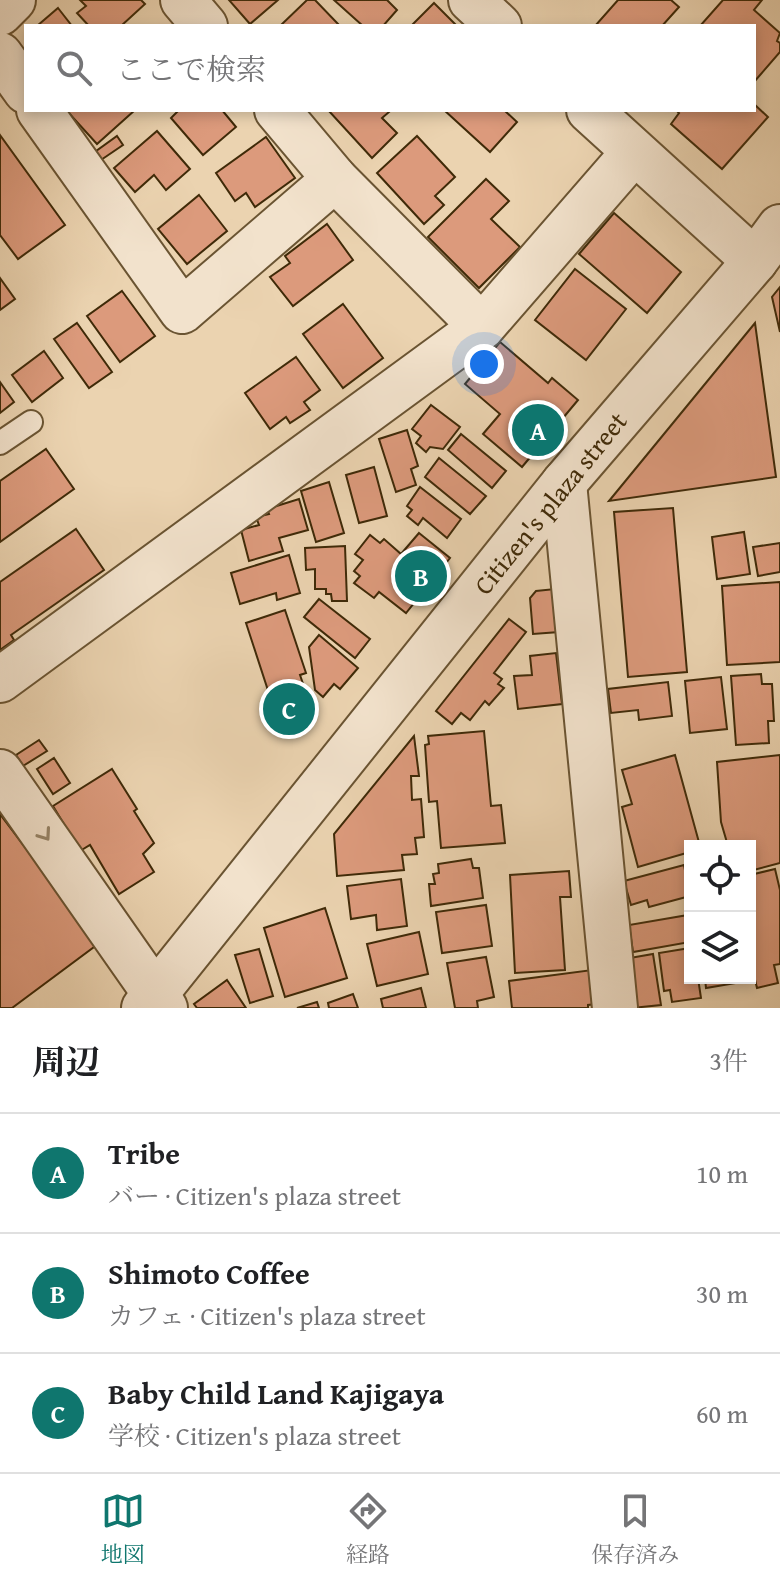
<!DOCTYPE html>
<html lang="ja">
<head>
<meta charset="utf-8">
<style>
	body { margin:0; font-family:"Gentium Book Plus","Noto Serif JP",serif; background:#f2f2f2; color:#202124 }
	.controls { position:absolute; right:24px; bottom:24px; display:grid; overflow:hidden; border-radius:0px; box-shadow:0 4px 12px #0003 }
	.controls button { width:72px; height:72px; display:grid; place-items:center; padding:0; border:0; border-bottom:2px solid #e0e0e0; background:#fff; color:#202124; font:40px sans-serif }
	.you { position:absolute; left:484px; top:364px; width:28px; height:28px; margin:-20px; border:6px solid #fff; border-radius:50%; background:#1a73e8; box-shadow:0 0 0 12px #1a73e833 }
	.badge { display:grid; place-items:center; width:52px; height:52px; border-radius:50%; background:#0f766e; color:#fff; font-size:26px; font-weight:700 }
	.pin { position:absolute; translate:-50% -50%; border:4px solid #fff; box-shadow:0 2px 8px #0006 }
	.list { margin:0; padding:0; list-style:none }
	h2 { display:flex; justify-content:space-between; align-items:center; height:104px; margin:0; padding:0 32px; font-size:34px }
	h2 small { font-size:26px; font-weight:400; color:#757577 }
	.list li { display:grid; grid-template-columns:52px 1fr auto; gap:24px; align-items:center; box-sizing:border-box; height:120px; padding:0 32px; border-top:2px solid #e0e0e0 }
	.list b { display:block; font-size:30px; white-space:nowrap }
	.list p { margin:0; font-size:26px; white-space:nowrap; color:#757577 }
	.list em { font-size:26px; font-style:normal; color:#757577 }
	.icon { flex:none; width:44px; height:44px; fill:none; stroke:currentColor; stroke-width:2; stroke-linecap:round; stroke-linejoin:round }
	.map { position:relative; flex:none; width:780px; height:1008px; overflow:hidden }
	.search { position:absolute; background:#fff; box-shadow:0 4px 12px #0003; left:24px; right:24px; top:24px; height:88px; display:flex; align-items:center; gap:20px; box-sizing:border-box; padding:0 28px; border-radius:0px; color:#757577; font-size:30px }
	.sheet { height:464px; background:#fff }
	nav { display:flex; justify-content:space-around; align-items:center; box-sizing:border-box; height:112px; border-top:2px solid #e0e0e0; background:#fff; font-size:22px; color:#757577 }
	nav a { display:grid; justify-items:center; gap:4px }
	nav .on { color:#0f766e }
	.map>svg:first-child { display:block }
	.building { fill:#dc9a7c; stroke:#3f2a08; stroke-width:2 }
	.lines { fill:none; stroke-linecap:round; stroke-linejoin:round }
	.service-casing { stroke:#6a5432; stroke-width:26 }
	.minor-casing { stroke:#6a5432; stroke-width:48 }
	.tertiary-casing { stroke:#6a5432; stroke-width:48 }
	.service { stroke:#f2e2cc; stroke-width:22 }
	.minor { stroke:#f2e2cc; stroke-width:44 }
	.tertiary { stroke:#f2e2cc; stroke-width:44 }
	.oneway { stroke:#98866a }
	.labels { text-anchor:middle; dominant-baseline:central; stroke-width:6; stroke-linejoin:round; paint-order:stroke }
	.street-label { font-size:26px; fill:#3f2a08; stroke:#f2e2cc }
</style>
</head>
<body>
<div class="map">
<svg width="780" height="1008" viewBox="0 0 780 1008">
	<rect width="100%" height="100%" fill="#ebd3b0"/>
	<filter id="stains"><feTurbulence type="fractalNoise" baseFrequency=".0025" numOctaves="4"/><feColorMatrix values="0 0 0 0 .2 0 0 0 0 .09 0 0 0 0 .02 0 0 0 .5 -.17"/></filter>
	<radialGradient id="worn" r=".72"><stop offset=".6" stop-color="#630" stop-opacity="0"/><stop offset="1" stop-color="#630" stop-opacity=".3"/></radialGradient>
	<g class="building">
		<path d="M80,0H141L145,4L121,26H89L77,13L86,6Z"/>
		<path d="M229,0H278L250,24Z"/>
		<path d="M307,0H315L340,26H280Z"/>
		<path d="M334,0H387L397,10L383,26H363Z"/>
		<path d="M618,0H671L679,7L662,26H595Z"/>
		<path d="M723,0H762L754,10L780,33L777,41L780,43V52L754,82V26H700Z"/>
		<path d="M434,3L457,26H411Z"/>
		<path d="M58,8L72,26H37Z"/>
		<path d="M754,104L768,117L722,169L671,124L679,113L676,110H754Z"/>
		<path d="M66,110H135L97,144Z"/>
		<path d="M179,110H222L236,127L203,155L171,118Z"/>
		<path d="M328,110H387L389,112L382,118L397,133L372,158Z"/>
		<path d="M444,110H504L517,122L490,152Z"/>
		<path d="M157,131L190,169L166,190L154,175L135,192L114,168Z"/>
		<path d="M0,135L65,225L18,259L0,235Z"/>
		<path d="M117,136L123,145L98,162L92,154Z"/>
		<path d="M417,136L455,177L435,196L444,205L424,224L377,173Z"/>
		<path d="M266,137L295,178L255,207L246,193L235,201L216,173Z"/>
		<path d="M486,179L509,201L491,219L520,247L479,288L428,237Z"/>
		<path d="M199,195L227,231L187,264L158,229Z"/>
		<path d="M614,213L681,272L647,313L579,254Z"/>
		<path d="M327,224L353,260L293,306L270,277L290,263L285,256Z"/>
		<path d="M575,269L626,309L586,360L535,320Z"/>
		<path d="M0,278L15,299L0,310Z"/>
		<path d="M780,287V332L772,297Z"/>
		<path d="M122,291L155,336L120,362L87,316Z"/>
		<path d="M343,304L383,358L343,388L303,334Z"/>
		<path d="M77,323L112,372L89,388L54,339Z"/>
		<path d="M755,323L776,477L609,501Z"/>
		<path d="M500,342L548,383L552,378L578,400L522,467L483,434L500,414L465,384Z"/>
		<path d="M44,351L63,378L32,402L12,375Z"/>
		<path d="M296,357L320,390L304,402L310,410L290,423L286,417L270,429L245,393Z"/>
		<path d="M0,382L14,402L0,413Z"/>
		<path d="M431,405L460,427L443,449L430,447L426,452L416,443L421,436L412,429Z"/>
		<path d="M407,430L418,466L411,469L416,485L396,492L379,439Z"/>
		<path d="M461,434L506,471L492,488L448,450Z"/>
		<path d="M46,449L74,489L0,542V481Z"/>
		<path d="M439,458L486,496L470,514L425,477Z"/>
		<path d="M374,467L387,516L359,523L346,475Z"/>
		<path d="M329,482L344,533L316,542L301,491Z"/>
		<path d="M420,487L461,519L447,538L423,518L418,525L407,516L412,510L407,506Z"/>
		<path d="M299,499L308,530L279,538L283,551L249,561L241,530L259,525L256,517L269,514L267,509Z"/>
		<path d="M673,508L687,672L628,677L614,512Z"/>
		<path d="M76,529L104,570L11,635L14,640L0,650V582Z"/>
		<path d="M744,532L750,574L717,579L712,537Z"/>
		<path d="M419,533L450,558L406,613L379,592L374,598L354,583L360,576L354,571L363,560L355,554L370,535L380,543L384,539L401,554Z"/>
		<path d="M780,543V572L758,576L753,547Z"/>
		<path d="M345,546L347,601H332L331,594H326V589H315V569L306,570L305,548Z"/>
		<path d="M289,555L300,593L277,600L276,593L240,604L231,573Z"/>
		<path d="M780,582V662L727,665L722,586Z"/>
		<path d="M555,589L559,632L533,634L530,598L536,591Z"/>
		<path d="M319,599L370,639L355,658L304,617Z"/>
		<path d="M285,610L306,673L300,675L312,710L278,721L246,623Z"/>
		<path d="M509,619L526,632L494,673L502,679L498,684L504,688L489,705L485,701L470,720L461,713L452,724L436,711Z"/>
		<path d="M319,635L358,668L340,689L334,684L323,697L315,690L309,647Z"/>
		<path d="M556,653L562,704L518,709L514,676L532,675L530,656Z"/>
		<path d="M761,674L762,684H772L774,721H768L769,743L736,745L731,676Z"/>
		<path d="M721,677L727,729L690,733L685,681Z"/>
		<path d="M668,682L672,716L639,720L638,710L611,713L608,689Z"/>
		<path d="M484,731L491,806L501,805L505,843L441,848L437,801L429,802L425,745L429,744L428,736Z"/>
		<path d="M414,736L419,776H411L412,800L421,799L424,837L415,838L417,854L402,855L404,870L337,876L334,834Z"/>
		<path d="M39,740L47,751L23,766L16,755Z"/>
		<path d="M675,755L700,846H690V852L638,867L622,807L632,804L622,770Z"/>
		<path d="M780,755V863L750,871V846H728L721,822L717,762Z"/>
		<path d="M54,758L70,783L53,794L37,769Z"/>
		<path d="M112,769L137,809L134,811L154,843L143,854L154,872L119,894L90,845L80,851L53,806Z"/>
		<path d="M0,814L98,944L12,1008H0Z"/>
		<path d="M471,859L473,868H479L483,898L431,906L429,884H435L433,874L439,873L438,864Z"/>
		<path d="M684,865L690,896L649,907L647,900L631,905L624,881Z"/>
		<path d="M775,869L780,890V964L774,965L778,983L757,988L750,959V875Z"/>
		<path d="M569,871L571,897H560L565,970L515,973L510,875Z"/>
		<path d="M401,879L407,926L377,930L376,915L351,919L347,886Z"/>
		<path d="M486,905L492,946L442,953L436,912Z"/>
		<path d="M325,908L347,978L285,997L264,928Z"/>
		<path d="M688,915L690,942L633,952L629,925Z"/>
		<path d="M419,932L428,974L377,986L367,944Z"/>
		<path d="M690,948V978H698L701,998L672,1002L670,990L664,991L659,953Z"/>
		<path d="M259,949L273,996L250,1003L235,955Z"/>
		<path d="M653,954L661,1005L632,1008L624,959Z"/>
		<path d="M486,957L494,997L477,1001L478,1008H455L447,963Z"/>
		<path d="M592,970L597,1004L588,1005V1008H512L509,981Z"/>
		<path d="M705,978H742V982L706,988Z"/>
		<path d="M227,980L246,1008H197L194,1004Z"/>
		<path d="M421,988L426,1008H383L381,999Z"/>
		<path d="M353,994L358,1008H329L328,1003Z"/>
		<path d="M317,1002L319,1008H297Z"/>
	</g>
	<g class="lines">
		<g class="service-casing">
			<path id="service" d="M0,443L31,422"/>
		</g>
		<g class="minor-casing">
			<g id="minor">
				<path d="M183,0L205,26"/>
				<path d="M471,0L499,26"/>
				<path d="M0,13L13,0"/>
				<path d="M0,55L26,91"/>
				<path d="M39,110L182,311L335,179"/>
				<path d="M277,110L335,179L482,327"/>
				<path d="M589,110L755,261"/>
				<path d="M564,483L615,1008"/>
				<path d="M0,680L482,327L622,166L631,149"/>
				<path d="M0,772L165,1008"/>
			</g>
		</g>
		<g class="tertiary-casing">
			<path id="tertiary" d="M144,1008L564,483L755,261L780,227"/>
		</g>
		<use href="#service" class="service"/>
		<use href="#minor" class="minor"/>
		<use href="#tertiary" class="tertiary"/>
	</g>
	<defs><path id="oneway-chevron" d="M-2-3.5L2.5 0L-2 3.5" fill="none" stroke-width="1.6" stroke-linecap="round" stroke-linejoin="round" transform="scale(2)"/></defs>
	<use class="oneway" href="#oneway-chevron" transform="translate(45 835) rotate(55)"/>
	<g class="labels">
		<g class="street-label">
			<text transform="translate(550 503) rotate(-51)">Citizen's plaza street</text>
		</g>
	</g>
	<rect width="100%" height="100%" filter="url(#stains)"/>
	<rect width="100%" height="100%" fill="url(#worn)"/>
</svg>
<div class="controls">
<button><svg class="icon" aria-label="locate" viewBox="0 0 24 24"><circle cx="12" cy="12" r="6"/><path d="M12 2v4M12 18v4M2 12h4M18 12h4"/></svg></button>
<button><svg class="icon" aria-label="layers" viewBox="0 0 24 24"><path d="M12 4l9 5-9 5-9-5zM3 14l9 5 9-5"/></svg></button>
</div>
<div class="you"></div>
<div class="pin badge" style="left:538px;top:430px">A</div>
<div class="pin badge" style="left:421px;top:576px">B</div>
<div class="pin badge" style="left:289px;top:709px">C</div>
<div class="search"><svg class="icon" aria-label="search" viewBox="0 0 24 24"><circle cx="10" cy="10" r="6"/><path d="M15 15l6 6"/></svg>ここで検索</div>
</div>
<section class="sheet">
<h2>周辺<small>3件</small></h2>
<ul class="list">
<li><span class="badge">A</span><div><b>Tribe</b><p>バー · Citizen's plaza street</p></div><em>10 m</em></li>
<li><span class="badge">B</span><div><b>Shimoto Coffee</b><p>カフェ · Citizen's plaza street</p></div><em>30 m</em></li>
<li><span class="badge">C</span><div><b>Baby Child Land Kajigaya</b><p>学校 · Citizen's plaza street</p></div><em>60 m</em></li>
</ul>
</section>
<nav>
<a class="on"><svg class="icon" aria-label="map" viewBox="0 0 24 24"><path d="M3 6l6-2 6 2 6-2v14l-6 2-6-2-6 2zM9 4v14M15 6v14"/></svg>地図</a>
<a><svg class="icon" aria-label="directions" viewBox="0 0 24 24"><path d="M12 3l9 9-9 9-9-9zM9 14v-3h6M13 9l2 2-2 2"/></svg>経路</a>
<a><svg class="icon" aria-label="saved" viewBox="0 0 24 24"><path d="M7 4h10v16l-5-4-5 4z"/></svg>保存済み</a>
</nav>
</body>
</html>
